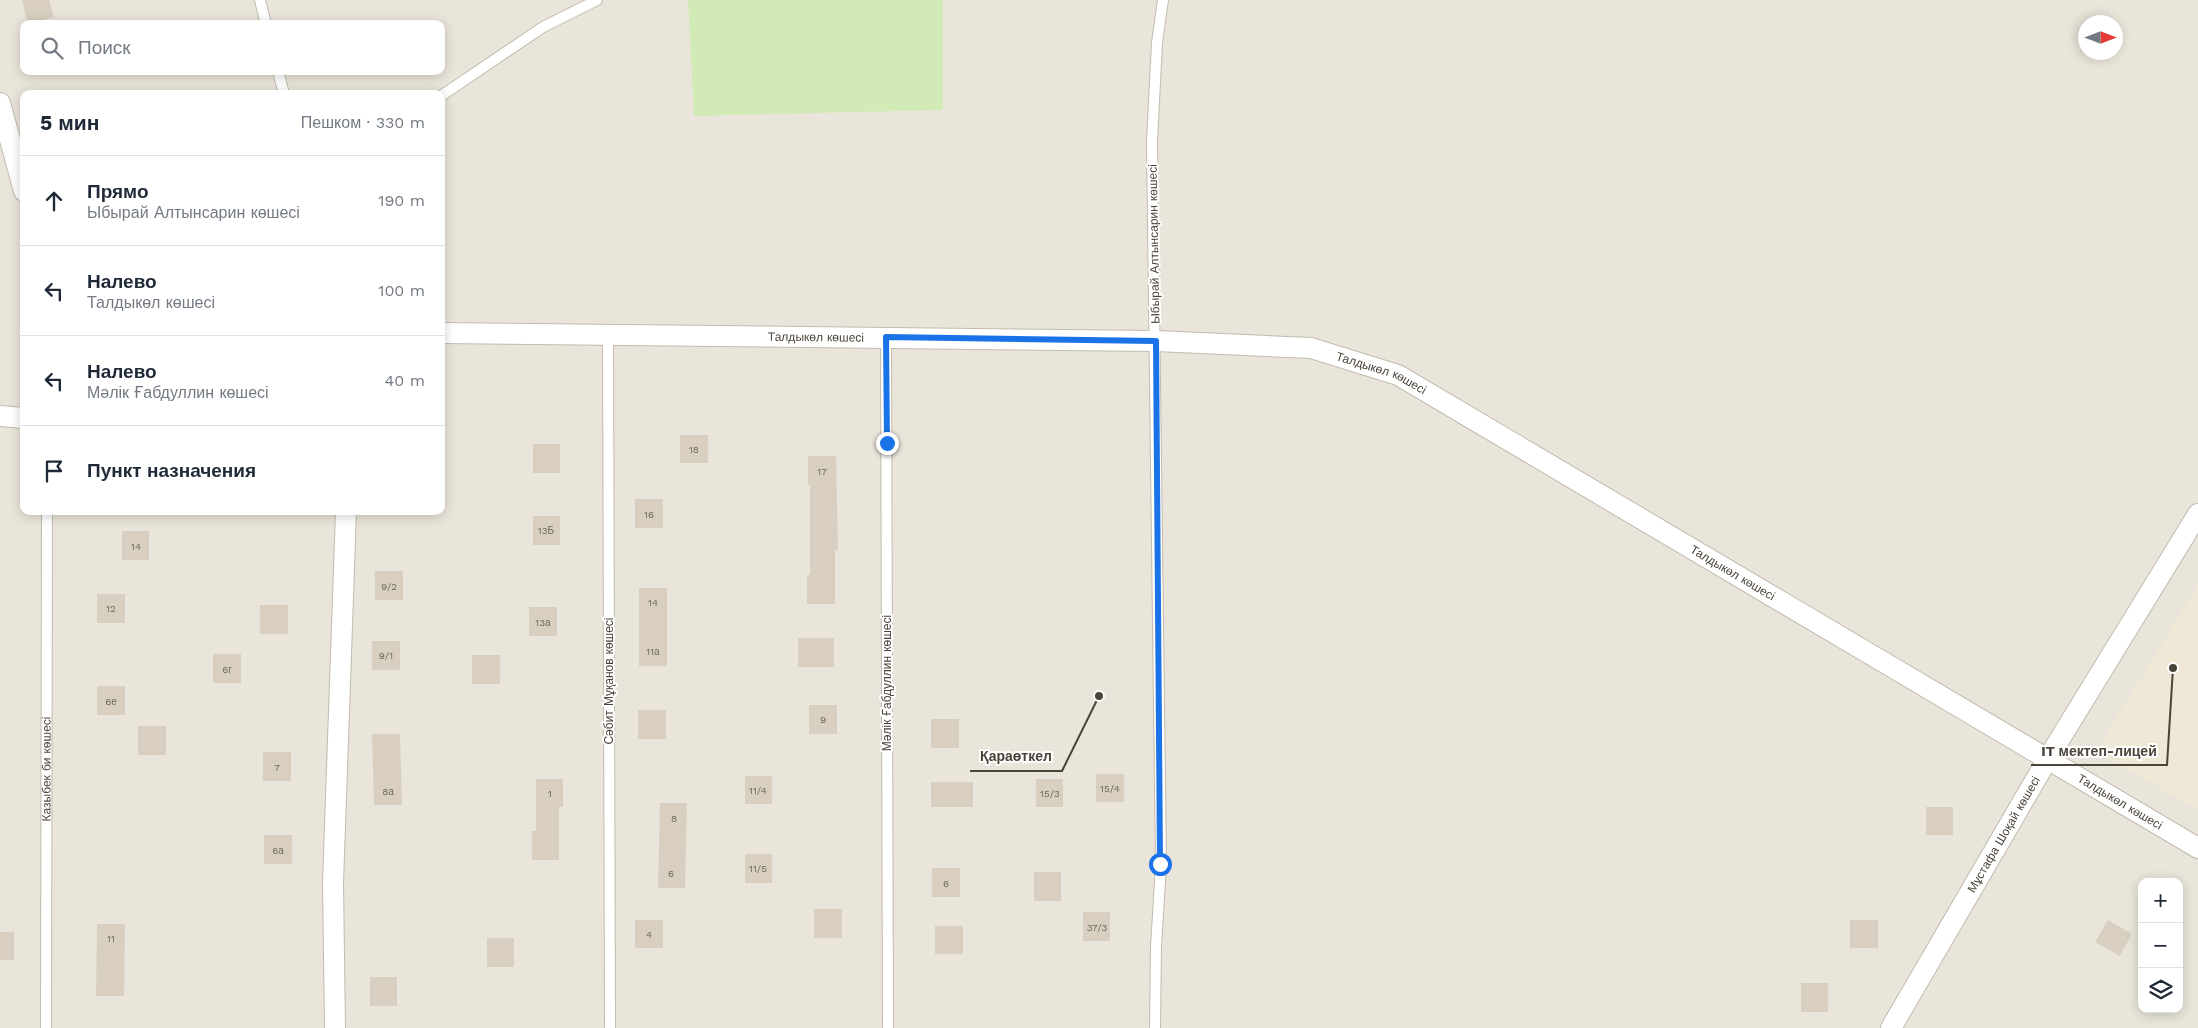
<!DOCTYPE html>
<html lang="ru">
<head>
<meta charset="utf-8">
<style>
	body { margin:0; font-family:"Work Sans",sans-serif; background:#f6f6f7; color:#1f2937 }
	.controls { position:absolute; right:15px; bottom:15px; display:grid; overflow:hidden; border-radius:10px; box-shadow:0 2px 12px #0003 }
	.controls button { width:45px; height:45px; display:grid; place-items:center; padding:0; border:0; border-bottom:1px solid #e0e1e3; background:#fff; color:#1f2937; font:25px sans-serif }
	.compass { position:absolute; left:2078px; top:15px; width:45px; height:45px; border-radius:50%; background:#fff; box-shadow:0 2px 12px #0003; rotate:90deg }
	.stop { position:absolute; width:15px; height:15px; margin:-11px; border:4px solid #1a73e8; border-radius:50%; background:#fff }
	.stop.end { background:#1a73e8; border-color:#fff; box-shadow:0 1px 5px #0008 }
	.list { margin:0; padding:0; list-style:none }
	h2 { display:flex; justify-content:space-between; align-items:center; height:65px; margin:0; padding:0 20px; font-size:21px }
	h2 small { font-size:16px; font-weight:400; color:#747a83 }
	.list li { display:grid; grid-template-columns:32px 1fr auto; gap:15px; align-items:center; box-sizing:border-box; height:90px; padding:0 20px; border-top:1px solid #e0e1e3 }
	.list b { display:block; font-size:19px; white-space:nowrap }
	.list p { margin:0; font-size:16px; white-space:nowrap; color:#747a83 }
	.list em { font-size:16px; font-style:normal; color:#747a83 }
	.icon { flex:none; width:28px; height:28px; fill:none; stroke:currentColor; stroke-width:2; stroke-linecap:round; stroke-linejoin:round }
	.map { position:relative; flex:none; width:2198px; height:1028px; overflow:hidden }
	.search { position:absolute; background:#fff; box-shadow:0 2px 12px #0003; left:20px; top:20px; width:425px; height:55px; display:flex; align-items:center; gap:12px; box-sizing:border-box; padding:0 18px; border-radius:10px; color:#747a83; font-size:19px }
	.panel { position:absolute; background:#fff; box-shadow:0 2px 12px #0003; left:20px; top:90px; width:425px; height:425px; border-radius:10px }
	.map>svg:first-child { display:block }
	.residential { fill:#eae5da; fill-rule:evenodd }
	.education { fill:#efe8d6 }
	.green { fill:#d2eab5 }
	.building { fill:#d8cfc1 }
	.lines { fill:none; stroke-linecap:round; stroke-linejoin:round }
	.lane-casing { stroke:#c2bbae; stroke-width:12 }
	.street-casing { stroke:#c2bbae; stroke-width:22 }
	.lane { stroke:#fff; stroke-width:10 }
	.street { stroke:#fff; stroke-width:20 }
	.route { stroke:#1a73e8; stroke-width:6 }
	.labels { text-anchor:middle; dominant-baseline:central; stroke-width:4; stroke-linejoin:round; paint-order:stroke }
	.number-label { font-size:10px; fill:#6e675b }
	.street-label { font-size:12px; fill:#4b4439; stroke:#fff }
	.leader { fill:none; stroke:#4b4439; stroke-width:2 }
	.callout-dot { fill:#4b4439; stroke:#fff; stroke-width:2 }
	.callout-label { font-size:14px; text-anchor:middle; font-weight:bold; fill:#4b4439; stroke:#fff; stroke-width:4; stroke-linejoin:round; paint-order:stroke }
</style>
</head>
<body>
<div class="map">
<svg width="2198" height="1028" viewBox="0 0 2198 1028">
	<rect width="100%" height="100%" fill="#f6f3ec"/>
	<path class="residential" d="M0,0H2198V1028H0ZM2086,22H2116V52H2086ZM24,24H441V71H24ZM24,94H441V511H24ZM2142,882H2179V1009H2142Z"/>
	<path class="education" d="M2198,585V810L2096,751Z"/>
	<path class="green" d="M688,0H943V110L694,116Z"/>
	<g class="building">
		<path d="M22,0H49L54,17L28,24Z"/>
		<rect x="680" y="435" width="28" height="28"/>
		<rect x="533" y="444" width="27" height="29"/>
		<path d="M808,456H836L838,550H835V604H807V575H810V485H808Z"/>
		<rect x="635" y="499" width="28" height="29"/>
		<rect x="533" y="516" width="27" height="29"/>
		<rect x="122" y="531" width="27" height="29"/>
		<rect x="375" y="571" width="28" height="29"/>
		<rect x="639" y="588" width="28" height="78"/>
		<rect x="97" y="594" width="28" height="29"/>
		<rect x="260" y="605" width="28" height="29"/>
		<rect x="529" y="607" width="28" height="29"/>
		<rect x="798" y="638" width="36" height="29"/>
		<rect x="372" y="641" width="28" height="29"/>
		<rect x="213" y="654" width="28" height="29"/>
		<rect x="472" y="655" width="28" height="29"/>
		<rect x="97" y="686" width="28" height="29"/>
		<rect x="809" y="705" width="28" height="29"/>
		<rect x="638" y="710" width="28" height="29"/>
		<rect x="931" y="719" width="28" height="29"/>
		<rect x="138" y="726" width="28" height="29"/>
		<path d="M372,734H400L402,805H374Z"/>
		<rect x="263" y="752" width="28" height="29"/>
		<rect x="1096" y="774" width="28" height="28"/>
		<rect x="745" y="776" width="27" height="28"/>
		<path d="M536,779H563V807H559V860H532V831H536Z"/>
		<rect x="1036" y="779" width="27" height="28"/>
		<rect x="931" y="782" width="42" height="25"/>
		<path d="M660,803H687L685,888H658Z"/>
		<rect x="1926" y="807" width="27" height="28"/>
		<rect x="264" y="835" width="28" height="29"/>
		<rect x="745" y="854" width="27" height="29"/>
		<rect x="932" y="868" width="28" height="29"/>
		<rect x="1034" y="872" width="27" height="29"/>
		<rect x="814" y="909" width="28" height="29"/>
		<rect x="1083" y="912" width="27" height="29"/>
		<rect x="635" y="920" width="28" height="28"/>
		<rect x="1850" y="920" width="28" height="28"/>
		<path d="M2108,920L2132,934L2120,956L2095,942Z"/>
		<path d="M97,924H125L124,996H96Z"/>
		<rect x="935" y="926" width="28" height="28"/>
		<rect x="0" y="932" width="14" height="28"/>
		<rect x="487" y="938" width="27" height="29"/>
		<rect x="370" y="977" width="27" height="29"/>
		<rect x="1801" y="983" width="27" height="29"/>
	</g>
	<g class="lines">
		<g class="lane-casing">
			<g id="lane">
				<path d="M260,0L266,24"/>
				<path d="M278,71L284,94"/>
				<path d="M441,96L543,27L597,0"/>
				<path d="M608,333L610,1028"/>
				<path d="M886,337L888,1028"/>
				<path id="s1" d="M46,1028L47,511"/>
				<path d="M1155,1028L1156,947L1161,864L1152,141L1157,43L1163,0"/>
			</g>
		</g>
		<g class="street-casing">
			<g id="street">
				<path d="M0,103L24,191"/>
				<path id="s2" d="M441,333L1156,341L1311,348L1398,375L2198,848"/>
				<path d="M0,416L24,418"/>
				<path d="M335,1028L333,883L346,511"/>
				<path id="s3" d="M1891,1028L2047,760L2198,514"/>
			</g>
		</g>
		<use href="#lane" class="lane"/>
		<use href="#street" class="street"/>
	</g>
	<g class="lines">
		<path class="route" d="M887,443L886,337L1156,341L1160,864"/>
	</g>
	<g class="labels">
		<g class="number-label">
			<text x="694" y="449">18</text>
			<text x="822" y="471">17</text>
			<text x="649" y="514">16</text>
			<text x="546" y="530">13Б</text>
			<text x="136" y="546">14</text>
			<text x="389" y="586">9/2</text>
			<text x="653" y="602">14</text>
			<text x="111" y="608">12</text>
			<text x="543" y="622">13а</text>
			<text x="653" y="651">11а</text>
			<text x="386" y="655">9/1</text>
			<text x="227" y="669">6г</text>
			<text x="111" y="701">6е</text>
			<text x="823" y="719">9</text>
			<text x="277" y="767">7</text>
			<text x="1110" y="788">15/4</text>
			<text x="758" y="790">11/4</text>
			<text x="388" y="791">8а</text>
			<text x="550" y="793">1</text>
			<text x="1050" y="793">15/3</text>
			<text x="674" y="818">8</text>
			<text x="278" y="850">6а</text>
			<text x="758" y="868">11/5</text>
			<text x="671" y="873">6</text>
			<text x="946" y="883">6</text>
			<text x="1097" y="927">37/3</text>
			<text x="649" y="934">4</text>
			<text x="111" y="938">11</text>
		</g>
		<g class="street-label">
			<text transform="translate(1154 244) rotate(-91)">Ыбырай Алтынсарин көшесі</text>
			<text stroke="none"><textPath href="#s2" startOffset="375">Талдыкөл көшесі</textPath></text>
			<text stroke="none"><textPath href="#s2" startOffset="945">Талдыкөл көшесі</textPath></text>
			<text stroke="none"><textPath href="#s2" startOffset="1350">Талдыкөл көшесі</textPath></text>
			<text transform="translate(609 681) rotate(-90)">Сәбит Мұқанов көшесі</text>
			<text transform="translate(887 683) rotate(-90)">Мәлік Ғабдуллин көшесі</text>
			<text stroke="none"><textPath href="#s1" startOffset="259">Казыбек би көшесі</textPath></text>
			<text stroke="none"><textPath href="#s2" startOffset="1800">Талдыкөл көшесі</textPath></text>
			<text stroke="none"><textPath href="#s3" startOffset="224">Мұстафа Шоқай көшесі</textPath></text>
		</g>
	</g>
	<path class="leader" d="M2173 668L2167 765H2031M1099 696L1062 771H970"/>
	<g class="callout-dot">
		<circle cx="2173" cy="668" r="5"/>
		<circle cx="1099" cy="696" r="5"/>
	</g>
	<g class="callout-label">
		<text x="2099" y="756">IT мектеп-лицей</text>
		<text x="1016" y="761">Қараөткел</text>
	</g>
</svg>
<div class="controls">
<button>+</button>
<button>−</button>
<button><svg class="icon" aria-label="layers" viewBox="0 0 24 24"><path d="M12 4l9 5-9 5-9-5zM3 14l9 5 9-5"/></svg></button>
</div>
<svg class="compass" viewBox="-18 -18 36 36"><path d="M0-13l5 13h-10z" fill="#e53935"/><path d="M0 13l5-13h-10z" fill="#747a83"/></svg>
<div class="stop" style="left:1160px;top:864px"></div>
<div class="stop end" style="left:887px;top:443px"></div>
<div class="search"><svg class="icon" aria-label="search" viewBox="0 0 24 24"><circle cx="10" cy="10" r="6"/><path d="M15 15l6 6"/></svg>Поиск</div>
<section class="panel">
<h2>5 мин<small>Пешком · 330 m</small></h2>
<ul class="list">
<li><svg class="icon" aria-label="ahead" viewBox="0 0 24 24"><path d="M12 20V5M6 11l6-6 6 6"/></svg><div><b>Прямо</b><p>Ыбырай Алтынсарин көшесі</p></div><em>190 m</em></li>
<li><svg class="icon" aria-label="left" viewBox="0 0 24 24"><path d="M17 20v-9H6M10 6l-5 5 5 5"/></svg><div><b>Налево</b><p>Талдыкөл көшесі</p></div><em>100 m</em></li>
<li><svg class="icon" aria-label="left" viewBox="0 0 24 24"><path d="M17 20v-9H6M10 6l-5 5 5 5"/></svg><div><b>Налево</b><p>Мәлік Ғабдуллин көшесі</p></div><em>40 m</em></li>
<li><svg class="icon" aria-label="arrive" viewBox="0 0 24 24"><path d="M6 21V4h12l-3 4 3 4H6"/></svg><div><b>Пункт назначения</b></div></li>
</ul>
</section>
</div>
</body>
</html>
